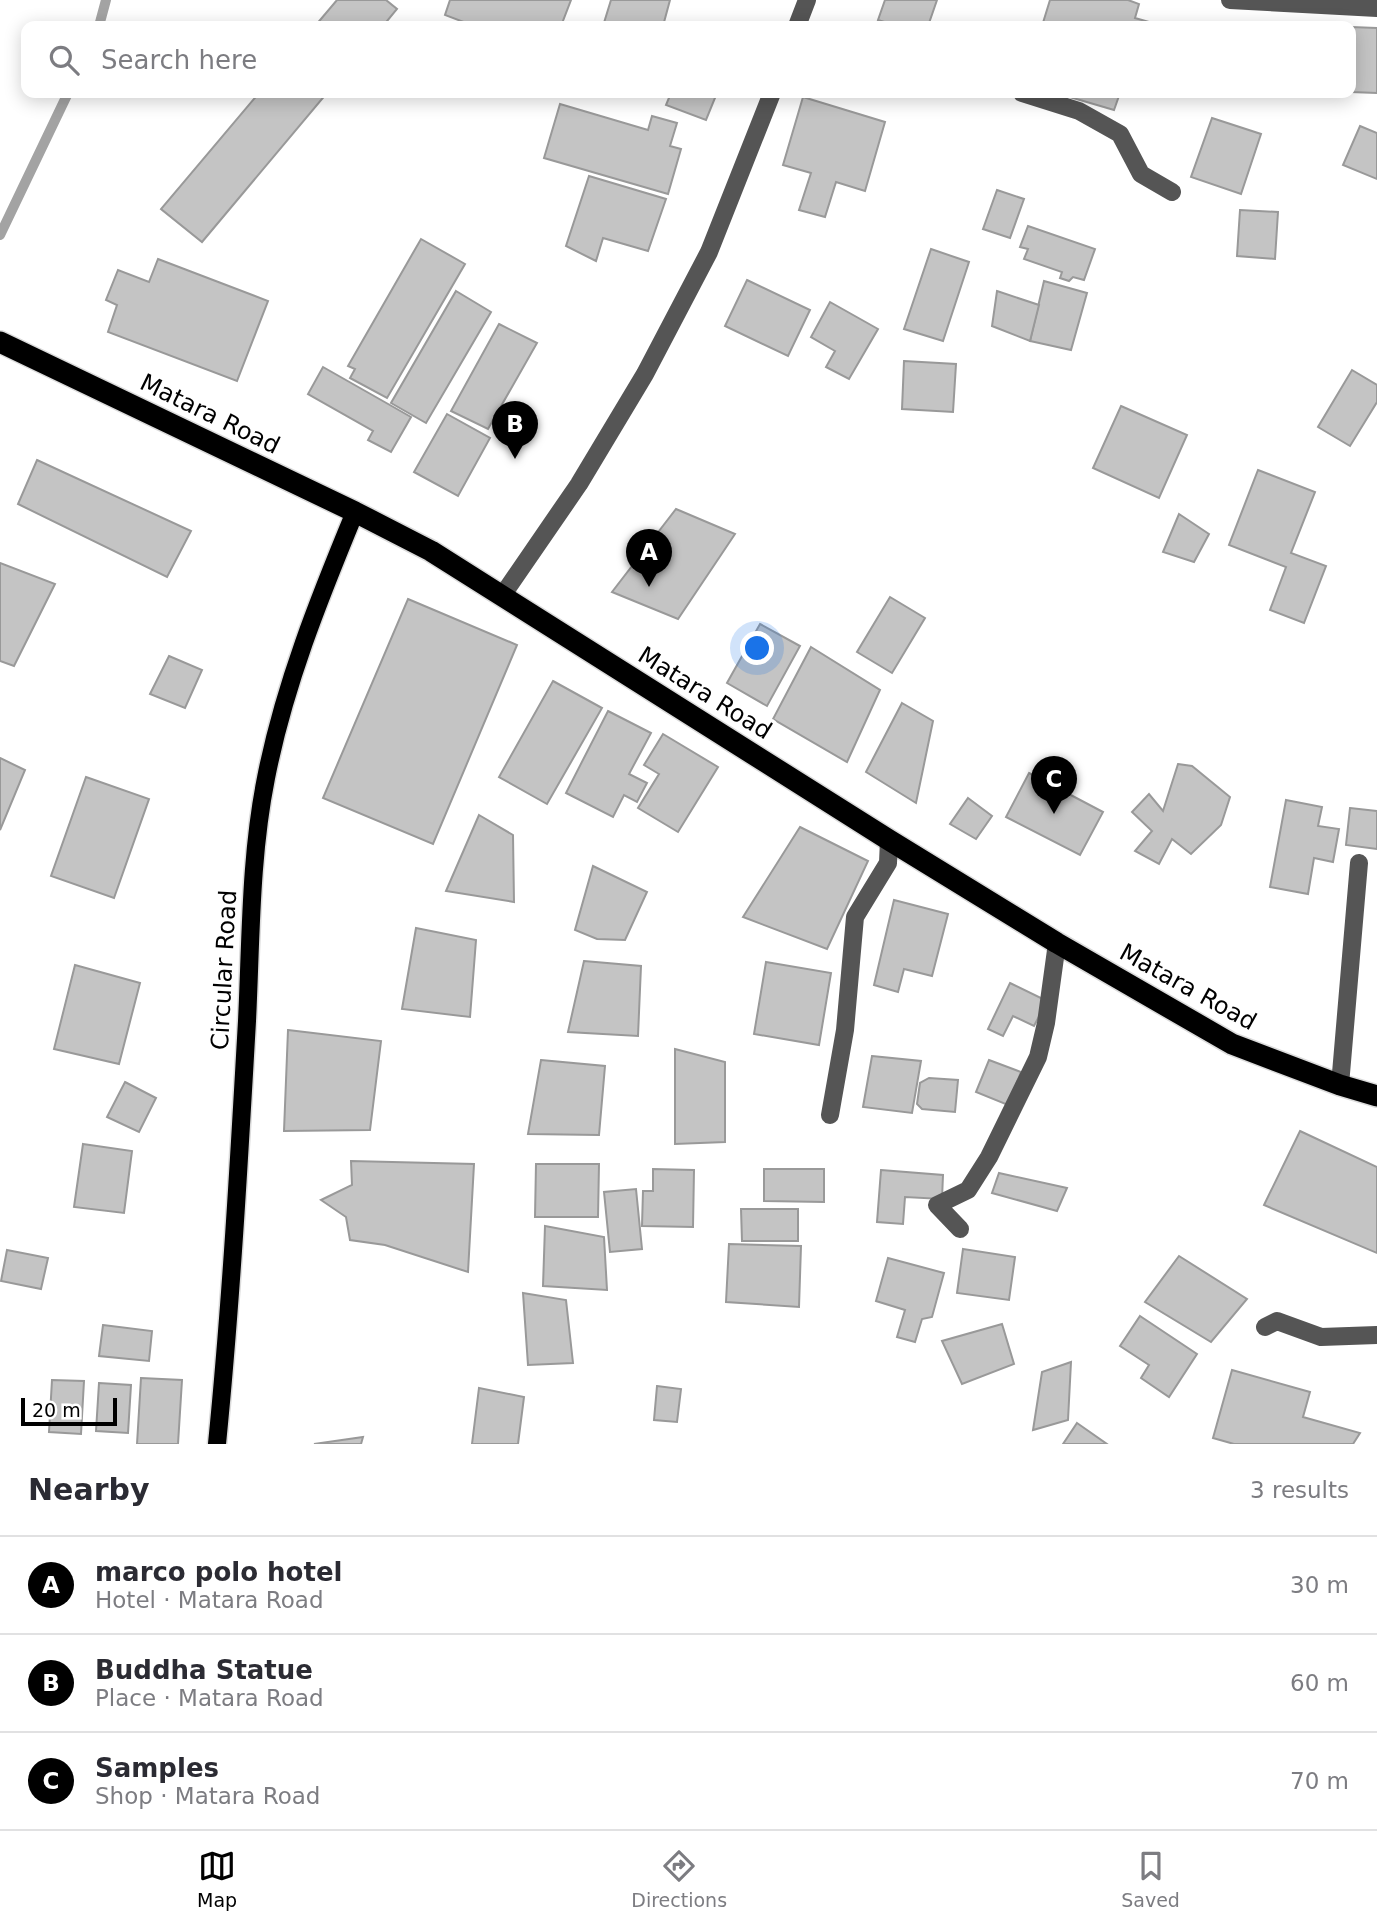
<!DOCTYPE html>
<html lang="en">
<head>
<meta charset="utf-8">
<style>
	body { margin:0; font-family:"DejaVu Sans",sans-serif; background:#f7f7f7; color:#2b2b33 }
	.scale { position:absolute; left:21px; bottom:18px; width:96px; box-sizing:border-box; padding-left:7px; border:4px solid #000; border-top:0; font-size:19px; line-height:24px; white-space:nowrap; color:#000; -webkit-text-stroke:5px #fff; paint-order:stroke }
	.you { position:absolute; left:758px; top:649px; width:24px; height:24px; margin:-18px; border:5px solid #fff; border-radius:50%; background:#1a73e8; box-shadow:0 0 0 10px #1a73e833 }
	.badge { display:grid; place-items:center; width:46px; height:46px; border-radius:50%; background:#000; color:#fff; font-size:23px; font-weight:700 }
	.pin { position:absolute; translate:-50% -58px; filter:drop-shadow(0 2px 4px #0008) }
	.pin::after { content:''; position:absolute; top:37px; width:24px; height:21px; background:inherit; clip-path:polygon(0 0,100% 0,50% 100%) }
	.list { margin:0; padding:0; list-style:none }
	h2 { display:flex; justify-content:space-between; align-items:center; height:91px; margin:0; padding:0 28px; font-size:30px }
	h2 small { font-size:23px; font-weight:400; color:#7c7c81 }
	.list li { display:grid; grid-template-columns:46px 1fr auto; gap:21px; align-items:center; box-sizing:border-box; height:98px; padding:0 28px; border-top:2px solid #e1e1e2 }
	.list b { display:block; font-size:26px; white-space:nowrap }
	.list p { margin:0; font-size:23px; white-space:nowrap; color:#7c7c81 }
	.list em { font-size:23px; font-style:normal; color:#7c7c81 }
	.icon { flex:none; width:38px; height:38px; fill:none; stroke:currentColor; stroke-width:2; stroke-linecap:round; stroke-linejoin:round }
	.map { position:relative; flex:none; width:1377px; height:1444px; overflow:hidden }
	.search { position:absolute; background:#fff; box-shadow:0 4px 18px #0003; left:21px; right:21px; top:21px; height:77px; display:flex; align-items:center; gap:18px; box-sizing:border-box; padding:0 24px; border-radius:14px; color:#7c7c81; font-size:26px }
	.sheet { height:385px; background:#fff }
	nav { display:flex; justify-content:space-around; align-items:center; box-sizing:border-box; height:98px; border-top:2px solid #e1e1e2; background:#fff; font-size:19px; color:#7c7c81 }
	nav a { display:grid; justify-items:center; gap:4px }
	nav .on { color:#000 }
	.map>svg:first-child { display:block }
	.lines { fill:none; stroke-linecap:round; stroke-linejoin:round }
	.stream { stroke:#a3a3a3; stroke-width:10 }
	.building { fill:#c4c4c4; stroke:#999; stroke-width:2 }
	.major-casing { stroke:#dbdbdb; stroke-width:21 }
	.highway-casing { stroke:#dbdbdb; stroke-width:24 }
	.minor { stroke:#555; stroke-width:18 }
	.major { stroke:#000; stroke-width:18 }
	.highway { stroke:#000; stroke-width:21 }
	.labels { text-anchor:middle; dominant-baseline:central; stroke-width:7; stroke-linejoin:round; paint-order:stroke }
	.street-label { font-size:24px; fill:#000; stroke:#fff }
</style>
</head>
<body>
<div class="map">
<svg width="1377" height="1444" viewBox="0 0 1377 1444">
	<rect width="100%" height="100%" fill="#fff"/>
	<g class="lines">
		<g class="stream">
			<path d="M99,26L106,0"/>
			<path d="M0,235L68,93"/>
		</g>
	</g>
	<g class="building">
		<path d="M337,0H386L397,9L383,26H315Z"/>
		<path d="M450,0H571L561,26H474L445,15Z"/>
		<path d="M611,0H670L663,26H603Z"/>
		<path d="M885,0H937L928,26H897L878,20Z"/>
		<path d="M1050,0H1128L1139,4L1135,18L1163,26H1042Z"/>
		<path d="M1240,23L1327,26H1240Z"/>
		<path d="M1351,27L1377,28V93L1351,92Z"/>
		<path d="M259,93H327L202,242L161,209Z"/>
		<path d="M671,93H717L706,120L666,105Z"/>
		<path d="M1056,93H1120L1114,110Z"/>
		<path d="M803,97L885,122L865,191L836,182L825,217L799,210L811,173L783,165Z"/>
		<path d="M560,104L648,130L652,116L677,123L670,146L681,149L668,194L544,158Z"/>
		<path d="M1212,118L1261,134L1241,194L1191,177Z"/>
		<path d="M1360,126L1377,133V179L1343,165Z"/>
		<path d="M589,176L666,199L648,251L603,238L596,261L566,246Z"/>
		<path d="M997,190L1024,199L1010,238L983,229Z"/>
		<path d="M1240,210L1278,212L1275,259L1237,256Z"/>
		<path d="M1028,226L1095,249L1084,280L1073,277L1069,281L1060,278L1062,272L1024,259L1028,249L1020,247Z"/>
		<path d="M421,239L465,264L387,398L350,378L355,369L348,366Z"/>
		<path d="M931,249L969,262L943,341L904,329Z"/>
		<path d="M158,259L268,301L237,381L108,332L117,305L106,300L118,270L149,282Z"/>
		<path d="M747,280L810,310L788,356L725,326Z"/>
		<path d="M1044,281L1087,293L1071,350L1030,341Z"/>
		<path d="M456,291L491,312L426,423L391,403Z"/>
		<path d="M997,291L1039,305L1030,341L992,326Z"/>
		<path d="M830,302L878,329L849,379L826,367L835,351L811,337Z"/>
		<path d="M499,324L537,343L488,429L451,411Z"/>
		<path d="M904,361L956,364L953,412L902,409Z"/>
		<path d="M323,367L411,417L391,452L368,440L373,431L308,394Z"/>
		<path d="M1352,370L1377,385V402L1350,446L1318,427Z"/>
		<path d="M1121,406L1187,435L1159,498L1093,468Z"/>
		<path d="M447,414L490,438L458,496L414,472Z"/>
		<path d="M37,460L191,531L167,577L18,504Z"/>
		<path d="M1258,470L1315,492L1291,553L1326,566L1304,623L1270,610L1286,567L1229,545Z"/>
		<path d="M676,509L735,534L678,619L612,592Z"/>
		<path d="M1179,514L1209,534L1194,562L1163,552Z"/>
		<path d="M0,563L55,584L14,666L0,661Z"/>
		<path d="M890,597L925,618L892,673L857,652Z"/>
		<path d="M408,599L517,645L433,844L323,798Z"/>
		<path d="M760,624L800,646L767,706L727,683Z"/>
		<path d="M811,647L880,690L847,762L773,719Z"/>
		<path d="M169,656L202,670L185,708L150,694Z"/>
		<path d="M553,681L602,708L547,804L499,777Z"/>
		<path d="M902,703L933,721L916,803L866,772Z"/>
		<path d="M608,711L651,733L629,774L647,783L637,802L624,795L613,817L566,793Z"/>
		<path d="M663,734L718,767L678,832L638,808L659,774L644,765Z"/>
		<path d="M0,758L25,770L0,830Z"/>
		<path d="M1178,764L1192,766L1230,797L1221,825L1191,854L1172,839L1159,864L1135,851L1152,831L1132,812L1149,794L1163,811Z"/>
		<path d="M1029,773L1103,812L1080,855L1006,817Z"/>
		<path d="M86,777L149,799L114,898L51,876Z"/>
		<path d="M968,798L992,816L976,839L950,824Z"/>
		<path d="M1286,800L1322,807L1318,826L1339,829L1333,862L1314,858L1308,894L1270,887Z"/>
		<path d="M1350,808L1377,811V849L1346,845Z"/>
		<path d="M479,815L513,835L514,902L446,891Z"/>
		<path d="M800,827L868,861L827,949L743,917Z"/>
		<path d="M593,866L647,892L625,940L597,939L575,930Z"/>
		<path d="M894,900L948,914L932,976L904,969L898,992L874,985Z"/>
		<path d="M416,928L476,940L470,1017L402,1009Z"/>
		<path d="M584,961L641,966L638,1036L568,1032Z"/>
		<path d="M766,962L831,973L819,1045L754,1034Z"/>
		<path d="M75,965L140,983L119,1064L54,1049Z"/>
		<path d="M1010,983L1047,1001L1034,1026L1013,1016L1003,1036L988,1029Z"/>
		<path d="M288,1030L381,1041L370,1130L284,1131Z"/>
		<path d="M675,1049L725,1062V1142L675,1144Z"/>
		<path d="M872,1056L921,1061L912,1113L863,1107Z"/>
		<path d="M541,1060L605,1066L599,1135L528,1134Z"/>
		<path d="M989,1060L1021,1072L1008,1105L976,1092Z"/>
		<path d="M929,1078L958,1080L955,1112L922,1109L917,1104L920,1083Z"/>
		<path d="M125,1082L156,1098L139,1132L107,1117Z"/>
		<path d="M1300,1131L1377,1167V1253L1264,1205Z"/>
		<path d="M83,1144L132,1151L124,1213L74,1207Z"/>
		<path d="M351,1161L474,1164L468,1272L385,1245L350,1240L346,1217L321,1200L352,1185Z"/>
		<path d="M536,1164H599L598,1217H535Z"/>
		<path d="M653,1169L694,1170L693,1227L642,1226L643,1191H653Z"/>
		<path d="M764,1169H824V1202L764,1201Z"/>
		<path d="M881,1170L943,1175L942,1199L905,1197L903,1224L877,1222Z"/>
		<path d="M999,1173L1067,1188L1057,1211L992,1193Z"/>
		<path d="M636,1189L642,1249L610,1252L604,1192Z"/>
		<path d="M741,1209H798V1241H742Z"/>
		<path d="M545,1226L604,1237L607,1290L543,1286Z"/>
		<path d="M729,1244L801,1246L799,1307L726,1302Z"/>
		<path d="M963,1249L1015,1257L1009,1300L957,1293Z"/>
		<path d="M7,1250L48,1258L41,1289L1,1281Z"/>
		<path d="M1179,1256L1247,1299L1211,1342L1145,1302Z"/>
		<path d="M888,1258L944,1273L932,1317L922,1319L915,1342L897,1337L905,1310L876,1301Z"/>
		<path d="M523,1293L566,1300L573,1363L528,1365Z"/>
		<path d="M1140,1316L1197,1354L1169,1397L1141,1378L1149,1365L1120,1346Z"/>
		<path d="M1002,1324L1014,1364L962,1384L942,1341Z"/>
		<path d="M103,1325L152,1331L149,1361L99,1356Z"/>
		<path d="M1071,1362L1068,1420L1033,1430L1042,1372Z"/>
		<path d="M1232,1370L1310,1392L1303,1417L1360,1433L1353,1444H1234L1213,1438Z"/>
		<path d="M141,1378L182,1380L178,1444H137Z"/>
		<path d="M52,1380L84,1381L81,1434L49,1432Z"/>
		<path d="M99,1383L131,1385L128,1433L96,1431Z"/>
		<path d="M657,1386L681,1389L677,1422L654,1420Z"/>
		<path d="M479,1388L524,1397L518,1444H472Z"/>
		<path d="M1077,1423L1107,1444H1063Z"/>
		<path d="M363,1437L361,1444H314Z"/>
	</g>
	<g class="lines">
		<g class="major-casing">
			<path id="major" d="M217,1444C231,1303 239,1162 247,1021C251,940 250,858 266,778C284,686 319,599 355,512"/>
		</g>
		<g class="highway-casing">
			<path id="highway" d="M0,342L355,512L431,551L889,840L1057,943L1232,1044L1340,1085L1377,1096"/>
		</g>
		<g class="minor">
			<path d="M1230,0L1377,8"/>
			<path d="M797,26L807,0"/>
			<path d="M1022,93L1079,111L1120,134L1141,174L1172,192"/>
			<path d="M502,596L579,484L645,374L709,252L772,93"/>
			<path d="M1340,1085L1359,863"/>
			<path d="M830,1115L845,1030L855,917L888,863L889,840"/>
			<path d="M960,1229L937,1205L968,1190L989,1157L1038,1057L1046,1023L1057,943"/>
			<path d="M1265,1327L1277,1321L1321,1337L1377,1335"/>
		</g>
		<use href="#major" class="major"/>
		<use href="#highway" class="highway"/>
	</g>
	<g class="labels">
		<g class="street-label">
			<text transform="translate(210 414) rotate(26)">Matara Road</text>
			<text transform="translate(705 693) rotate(32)">Matara Road</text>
			<text transform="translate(224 970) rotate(-87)">Circular Road</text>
			<text transform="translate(1188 987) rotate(29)">Matara Road</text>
		</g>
	</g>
</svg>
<div class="scale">20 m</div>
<div class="you"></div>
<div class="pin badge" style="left:649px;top:587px">A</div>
<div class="pin badge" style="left:515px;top:459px">B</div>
<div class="pin badge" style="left:1054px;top:814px">C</div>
<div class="search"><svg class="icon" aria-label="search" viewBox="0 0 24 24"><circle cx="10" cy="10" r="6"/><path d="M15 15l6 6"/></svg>Search here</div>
</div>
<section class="sheet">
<h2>Nearby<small>3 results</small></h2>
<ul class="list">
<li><span class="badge">A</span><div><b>marco polo hotel</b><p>Hotel · Matara Road</p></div><em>30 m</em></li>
<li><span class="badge">B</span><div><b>Buddha Statue</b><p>Place · Matara Road</p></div><em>60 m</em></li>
<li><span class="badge">C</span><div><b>Samples</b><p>Shop · Matara Road</p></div><em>70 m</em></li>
</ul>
</section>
<nav>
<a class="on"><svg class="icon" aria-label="map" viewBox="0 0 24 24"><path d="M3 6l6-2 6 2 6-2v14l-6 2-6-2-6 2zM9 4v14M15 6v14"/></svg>Map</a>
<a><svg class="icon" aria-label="directions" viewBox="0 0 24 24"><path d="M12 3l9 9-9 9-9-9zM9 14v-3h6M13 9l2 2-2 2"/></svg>Directions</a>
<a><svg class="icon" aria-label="saved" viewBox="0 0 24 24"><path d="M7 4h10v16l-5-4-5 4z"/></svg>Saved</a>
</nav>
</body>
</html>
